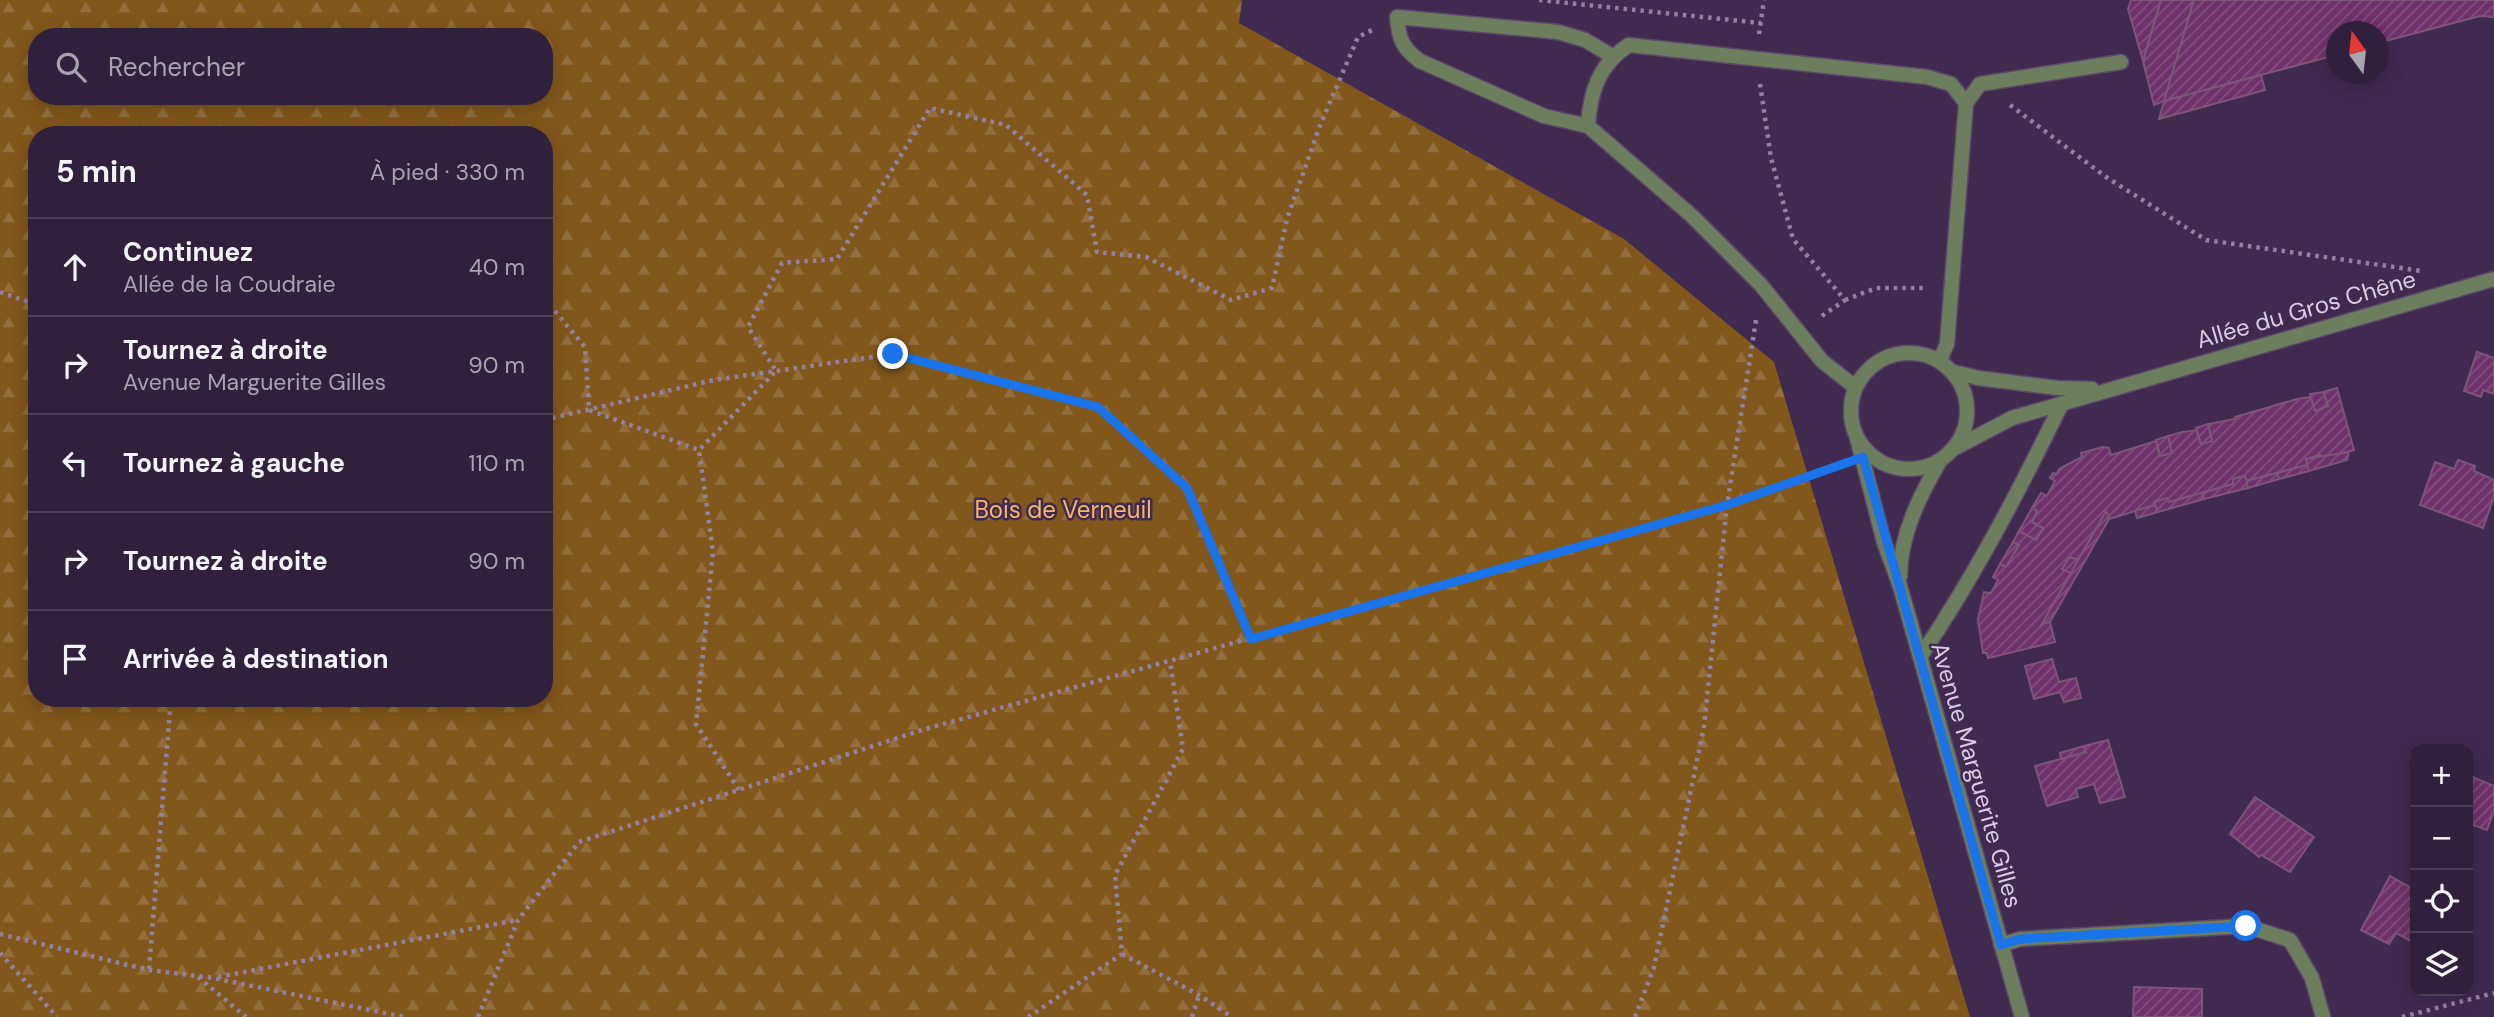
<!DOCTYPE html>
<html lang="fr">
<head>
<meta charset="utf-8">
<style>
	body { margin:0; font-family:"DM Sans",sans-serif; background:#3d2d47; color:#f1f3f6 }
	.controls { position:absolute; right:21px; bottom:21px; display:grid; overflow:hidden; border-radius:14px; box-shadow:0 4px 18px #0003 }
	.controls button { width:63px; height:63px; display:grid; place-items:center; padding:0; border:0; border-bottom:2px solid #4c3e56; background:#31203c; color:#f1f3f6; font:35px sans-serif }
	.compass { position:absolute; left:2326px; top:21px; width:63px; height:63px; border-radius:50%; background:#31203c; box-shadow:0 4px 18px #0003; rotate:345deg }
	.stop { position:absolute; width:21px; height:21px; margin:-16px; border:5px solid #1a73e8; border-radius:50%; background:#fff }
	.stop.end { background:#1a73e8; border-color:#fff; box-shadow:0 2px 7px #0008 }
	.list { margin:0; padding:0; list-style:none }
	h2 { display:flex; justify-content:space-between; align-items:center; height:91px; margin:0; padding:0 28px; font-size:30px }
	h2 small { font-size:23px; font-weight:400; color:#a8a3af }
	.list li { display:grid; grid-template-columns:46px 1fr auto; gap:21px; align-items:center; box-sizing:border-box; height:98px; padding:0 28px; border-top:2px solid #4c3e56 }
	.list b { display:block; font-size:26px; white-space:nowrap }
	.list p { margin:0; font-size:23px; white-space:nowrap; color:#a8a3af }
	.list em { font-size:23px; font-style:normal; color:#a8a3af }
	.icon { flex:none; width:38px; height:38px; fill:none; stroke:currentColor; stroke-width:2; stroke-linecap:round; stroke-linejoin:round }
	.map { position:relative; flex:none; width:2494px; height:1017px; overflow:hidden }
	.search { position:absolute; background:#31203c; box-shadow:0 4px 18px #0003; left:28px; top:28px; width:525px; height:77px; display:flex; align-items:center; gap:18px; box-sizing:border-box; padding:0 24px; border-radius:28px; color:#a8a3af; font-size:26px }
	.panel { position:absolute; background:#31203c; box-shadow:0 4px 18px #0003; left:28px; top:126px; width:525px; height:581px; border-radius:28px }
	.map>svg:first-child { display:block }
	.forest { fill:url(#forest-firs); fill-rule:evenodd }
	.building { fill:url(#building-hatch); stroke:#7c5577; stroke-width:2 }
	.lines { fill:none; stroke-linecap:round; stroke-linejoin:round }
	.service-casing { stroke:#5c476a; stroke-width:17 }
	.minor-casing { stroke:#5c476a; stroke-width:17 }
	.path { stroke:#93829f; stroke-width:4.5; stroke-dasharray:3.5 5; stroke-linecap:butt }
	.service { stroke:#6c7e5d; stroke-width:14 }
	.minor { stroke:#6c7e5d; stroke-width:14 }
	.route { stroke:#1a73e8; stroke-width:9 }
	.labels { text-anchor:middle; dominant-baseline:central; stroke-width:5; stroke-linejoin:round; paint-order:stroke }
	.street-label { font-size:24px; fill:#d9cce3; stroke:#412a50 }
	.park-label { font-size:24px; fill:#f5b76b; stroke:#412a50 }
</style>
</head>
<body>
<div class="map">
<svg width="2494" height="1017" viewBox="0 0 2494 1017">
	<defs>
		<pattern id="forest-firs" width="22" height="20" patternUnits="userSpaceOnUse" patternTransform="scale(1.75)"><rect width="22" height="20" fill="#82571b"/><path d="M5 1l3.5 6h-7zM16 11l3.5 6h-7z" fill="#936e3c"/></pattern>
		<pattern id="building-hatch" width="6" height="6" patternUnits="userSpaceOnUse" patternTransform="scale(1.75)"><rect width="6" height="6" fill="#6f3169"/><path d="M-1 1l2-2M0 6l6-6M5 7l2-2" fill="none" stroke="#834e7e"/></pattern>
	</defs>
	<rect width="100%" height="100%" fill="#412a50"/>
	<path class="forest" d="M0,0H1242L1239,23L1624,239L1774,362L1970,1017H0ZM37,37H544V96H37ZM37,135H544V698H37Z"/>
	<g class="building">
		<path d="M2131,0H2161L2143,61L2128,9Z"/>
		<path d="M2161,0H2194L2164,101L2154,105L2143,61Z"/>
		<path d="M2194,0H2494V17L2480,16L2378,43V32H2336V55L2164,101Z"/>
		<path d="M2261,75L2265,90L2159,119L2164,101Z"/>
		<path d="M2477,352L2494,358V394L2483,390L2481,397L2464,391Z"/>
		<path d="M2337,388L2354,450L2322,459L2320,455L2306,459L2307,465L2246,481L2245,476L2233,479V484L2169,502L2167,498L2154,502L2155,505L2109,519L2106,511L2078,560L2070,557L2062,569L2071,573L2042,624L2050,622L2055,642L1988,658L1987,653H1983L1978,620L1984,592L1991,593L1998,580L1993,577L2000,564L2006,567L2019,545L2013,542L2019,531L2036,540L2043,528L2032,522L2037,511L2032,508L2041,493L2047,496L2055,481L2050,478L2053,473L2057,474L2059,469L2082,457L2081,453L2103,447L2109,448L2111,455L2156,441L2160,456L2172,453L2168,436L2183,432L2197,430L2201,444L2212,441L2208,424L2235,419V417L2297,399L2311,397L2315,411L2328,406L2323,392Z"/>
		<path d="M2323,392L2328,406L2315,411L2310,394Z"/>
		<path d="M2208,424L2212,441L2201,444L2196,428Z"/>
		<path d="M2168,436L2172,453L2160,456L2156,440Z"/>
		<path d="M2349,452L2347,460L2309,471L2306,459Z"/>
		<path d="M2458,460L2475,466L2474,471L2494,480V496L2483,528L2420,505L2435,462L2454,469Z"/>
		<path d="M2307,465L2309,471L2279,479L2277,473Z"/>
		<path d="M2277,473L2279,479L2248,488L2246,481Z"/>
		<path d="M2245,476L2248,488L2204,499L2202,493L2233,484V479Z"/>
		<path d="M2202,493L2204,499L2158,512L2154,502L2167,498L2169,502Z"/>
		<path d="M2155,505L2158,512L2137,518L2135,511Z"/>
		<path d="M2032,508L2037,511L2032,522L2043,528L2036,540L2019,531Z"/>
		<path d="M2106,511L2109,519L2050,622L2042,624Z"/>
		<path d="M2013,542L2019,545L2006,567L2000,564Z"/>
		<path d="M2070,557L2078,560L2071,573L2062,569Z"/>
		<path d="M2052,659L2059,682L2076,678L2081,698L2064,702L2060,692L2034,699L2025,666Z"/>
		<path d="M2108,740L2125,797L2100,803L2094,784L2076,789L2078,797L2047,806L2035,766L2086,752L2084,746Z"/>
		<path d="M2084,746L2086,752L2061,759L2060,753Z"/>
		<path d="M2468,775L2494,786V810L2487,830L2468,823Z"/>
		<path d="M2255,797L2314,837L2290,872L2261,855L2259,857L2230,834Z"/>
		<path d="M2390,876L2415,890V943L2396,933L2389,944L2361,930Z"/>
		<path d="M2134,987L2202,989V1017H2133Z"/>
	</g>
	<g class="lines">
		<g class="service-casing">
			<g id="service">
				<path d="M1966,103L1980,84L2121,62"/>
				<path d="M1588,126L1544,116L1420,61C1402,48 1399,39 1397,17L1558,32L1585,40L1612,56"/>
				<path d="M1855,387L1822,361L1761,285L1692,216L1588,126C1590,92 1599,64 1629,45L1927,77L1951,84L1966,103L1947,344L1940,360"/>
				<path d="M1920,657C1975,576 2019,491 2062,403"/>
			</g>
		</g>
		<g class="minor-casing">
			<g id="minor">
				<circle cx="1909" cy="411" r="58"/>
				<path d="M1954,372L1978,378L2058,388L2092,389"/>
				<path d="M1857,438L1884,542L1900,586L2022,1017"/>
				<path d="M1953,449L2012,418L2494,279"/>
				<path d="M1900,576C1900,535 1920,495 1940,461"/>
				<path d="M2001,945L2020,939L2246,926L2290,940L2312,978L2323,1017"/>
			</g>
		</g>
		<g class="path">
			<path d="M1539,0L1761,23"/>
			<path d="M1759,34L1764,0"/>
			<path d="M1760,84L1771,158L1793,239L1845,300L1819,318"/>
			<path d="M2010,105L2106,177L2206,240L2422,271"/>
			<path d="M0,292L37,305"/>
			<path d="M544,298L585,347L589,410L699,450"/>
			<path d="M1845,300L1876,288H1926"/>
			<path d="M544,420L714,380L893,354L1098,407L1187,488L1251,639"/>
			<path d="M739,790L696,724L713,552L699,450L776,371L748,327L782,263L837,259L930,108L1006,125L1087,195L1097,252L1146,257L1231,300L1272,288L1287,219L1319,128L1358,37L1372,30"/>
			<path d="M0,934L149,970L213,978L404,1017"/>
			<path d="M0,953L57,1017"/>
			<path d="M1122,954L1199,995L1232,1017"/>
			<path d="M149,969L171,698"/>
			<path d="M198,977L246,1017"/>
			<path d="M218,977L518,920"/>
			<path d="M478,1017L518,920L579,842L922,730L1727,505L1839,466"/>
			<path d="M1028,1017L1122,954L1115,875L1183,749L1170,661"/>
			<path d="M1192,1017L1199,995"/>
			<path d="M1635,1017L1654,967L1704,727L1727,505L1756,320"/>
			<path d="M2402,1017L2494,993"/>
		</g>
		<use href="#service" class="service"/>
		<use href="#minor" class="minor"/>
	</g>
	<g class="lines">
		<path class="route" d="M893,354L1098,407L1187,488L1251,639L1727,505L1863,457L2001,945L2020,939L2246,926"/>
	</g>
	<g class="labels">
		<g class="street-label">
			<text transform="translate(2306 309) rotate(-16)">Allée du Gros Chêne</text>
			<text transform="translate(1977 775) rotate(74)">Avenue Marguerite Gilles</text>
		</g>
		<g class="park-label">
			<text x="1063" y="509">Bois de Verneuil</text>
		</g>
	</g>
</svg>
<div class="controls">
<button>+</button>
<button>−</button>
<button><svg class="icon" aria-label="locate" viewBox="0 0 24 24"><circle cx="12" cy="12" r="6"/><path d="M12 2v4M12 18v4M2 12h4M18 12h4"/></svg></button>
<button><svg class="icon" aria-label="layers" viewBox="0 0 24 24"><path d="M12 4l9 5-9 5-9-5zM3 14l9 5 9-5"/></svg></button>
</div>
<svg class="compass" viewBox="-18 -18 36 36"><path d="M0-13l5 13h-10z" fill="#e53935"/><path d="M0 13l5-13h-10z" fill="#a8a3af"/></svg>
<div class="stop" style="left:2246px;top:926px"></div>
<div class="stop end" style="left:893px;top:354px"></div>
<div class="search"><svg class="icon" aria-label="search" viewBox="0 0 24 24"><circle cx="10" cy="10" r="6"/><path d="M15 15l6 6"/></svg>Rechercher</div>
<section class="panel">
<h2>5 min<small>À pied · 330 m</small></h2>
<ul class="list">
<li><svg class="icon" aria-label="ahead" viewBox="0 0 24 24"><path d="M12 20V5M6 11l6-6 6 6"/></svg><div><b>Continuez</b><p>Allée de la Coudraie</p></div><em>40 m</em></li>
<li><svg class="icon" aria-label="right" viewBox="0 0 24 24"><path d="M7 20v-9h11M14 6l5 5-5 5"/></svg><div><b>Tournez à droite</b><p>Avenue Marguerite Gilles</p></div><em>90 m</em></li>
<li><svg class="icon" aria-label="left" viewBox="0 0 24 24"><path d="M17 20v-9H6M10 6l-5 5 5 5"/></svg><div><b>Tournez à gauche</b></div><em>110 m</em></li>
<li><svg class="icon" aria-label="right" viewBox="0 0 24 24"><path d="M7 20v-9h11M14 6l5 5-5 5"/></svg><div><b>Tournez à droite</b></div><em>90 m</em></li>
<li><svg class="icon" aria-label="arrive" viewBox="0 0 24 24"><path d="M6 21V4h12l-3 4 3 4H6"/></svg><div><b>Arrivée à destination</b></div></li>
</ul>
</section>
</div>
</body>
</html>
